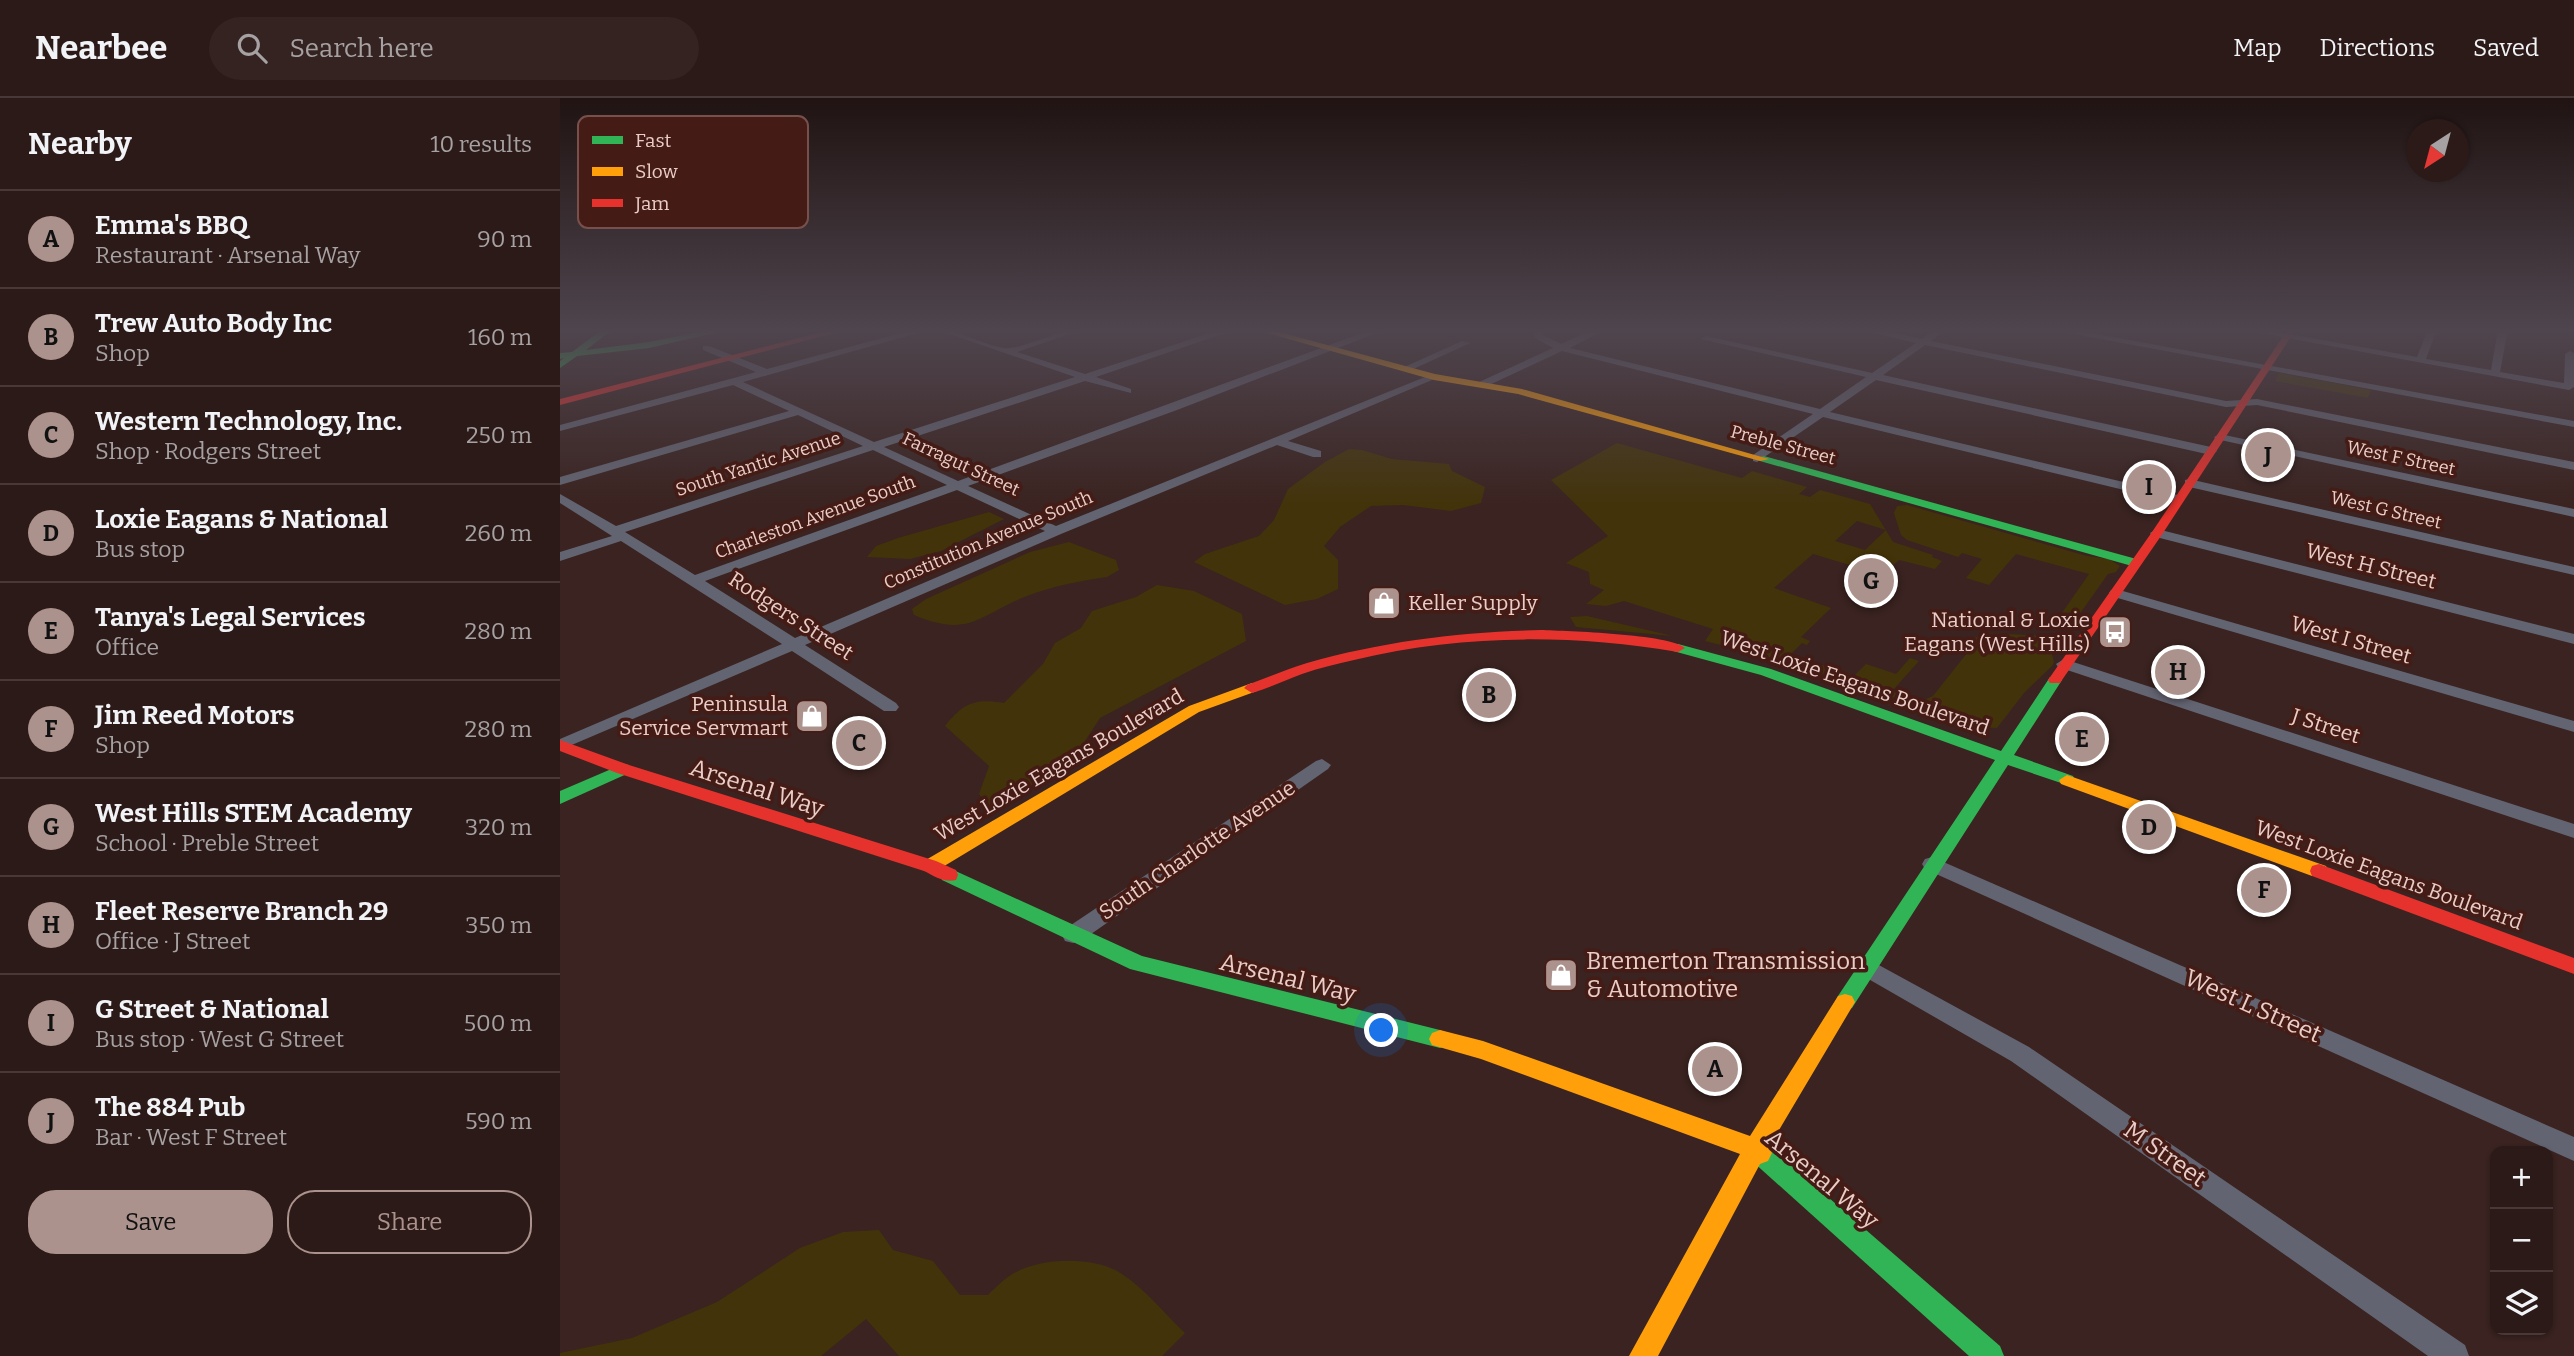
<!DOCTYPE html>
<html lang="en">
<head>
<meta charset="utf-8">
<style>
	body { margin:0; font-family:Bitter,serif; background:#342321; color:#f1f3f6 }
	.controls { position:absolute; right:21px; bottom:21px; display:grid; overflow:hidden; border-radius:14px; box-shadow:0 2px 5px #0004 }
	.controls button { width:63px; height:63px; display:grid; place-items:center; padding:0; border:0; border-bottom:2px solid #483837; background:#2c1a18; color:#f1f3f6; font:35px sans-serif }
	.compass { position:absolute; left:1846px; top:21px; width:63px; height:63px; border-radius:50%; background:#2c1a18; box-shadow:0 2px 5px #0004; rotate:216deg }
	.you { position:absolute; left:822px; top:933px; width:24px; height:24px; margin:-18px; border:5px solid #fff; border-radius:50%; background:#1a73e8; box-shadow:0 0 0 10px #1a73e833 }
	.badge { display:grid; place-items:center; width:46px; height:46px; border-radius:50%; background:#ac928d; color:#111; font-size:23px; font-weight:700 }
	.pin { position:absolute; translate:-50% -50%; border:4px solid #fff; box-shadow:0 2px 7px #0006 }
	.list { margin:0; padding:0; list-style:none }
	h2 { display:flex; justify-content:space-between; align-items:center; height:91px; margin:0; padding:0 28px; font-size:30px }
	h2 small { font-size:23px; font-weight:400; color:#a6a1a2 }
	.list li { display:grid; grid-template-columns:46px 1fr auto; gap:21px; align-items:center; box-sizing:border-box; height:98px; padding:0 28px; border-top:2px solid #483837 }
	.list b { display:block; font-size:26px; white-space:nowrap }
	.list p { margin:0; font-size:23px; white-space:nowrap; color:#a6a1a2 }
	.list em { font-size:23px; font-style:normal; color:#a6a1a2 }
	.actions { display:flex; gap:14px; padding:21px 28px }
	.actions a { flex:1; padding:16px 0; border:2px solid #ac928d; border-radius:28px; text-align:center; font-size:24px; color:#ac928d }
	.actions .main { background:#ac928d; color:#111 }
	.icon { flex:none; width:38px; height:38px; fill:none; stroke:currentColor; stroke-width:2; stroke-linecap:round; stroke-linejoin:round }
	.map { position:relative; flex:none; width:2014px; height:1258px; overflow:hidden }
	header { display:flex; align-items:center; gap:42px; box-sizing:border-box; height:98px; padding:0 35px; background:#2c1a18; border-bottom:2px solid #483837 }
	header strong { font-size:33px }
	nav { display:flex; gap:38px; margin-inline-start:auto; font-size:24px }
	.search { width:490px; height:63px; background:#342321; display:flex; align-items:center; gap:18px; box-sizing:border-box; padding:0 24px; border-radius:38px; color:#a6a1a2; font-size:26px }
	main { display:flex }
	aside { flex:1; background:#2c1a18 }
	.map>svg:first-child { display:block }
	.green { fill:#43330a; fill-rule:evenodd }
	.lines { fill:none; stroke-linecap:round; stroke-linejoin:round }
	.street { fill:#636471; fill-rule:evenodd }
	.fast { fill:#30b455; fill-rule:evenodd }
	.slow { fill:#ff9f0a; fill-rule:evenodd }
	.jam { fill:#e5322d; fill-rule:evenodd }
	.labels { text-anchor:middle; dominant-baseline:central; stroke-width:7; stroke-linejoin:round; paint-order:stroke }
	.far-street-label { font-size:18px; fill:#eacdc8; stroke:#451b15 }
	.street-label { font-size:21px; fill:#eacdc8; stroke:#451b15 }
	.poi-label { font-size:21px; fill:#eacdc8; stroke:#451b15; text-anchor:end }
	.near-street-label { font-size:24px; fill:#eacdc8; stroke:#451b15 }
	.near-poi-label { font-size:24px; fill:#eacdc8; stroke:#451b15; text-anchor:start }
	.key { fill:#451b15; stroke:#77504b; stroke-width:2 }
	.key-label { font-size:19px; fill:#eacdc8 }
</style>
</head>
<body>
<header>
<strong>Nearbee</strong>
<div class="search"><svg class="icon" aria-label="search" viewBox="0 0 24 24"><circle cx="10" cy="10" r="6"/><path d="M15 15l6 6"/></svg>Search here</div>
<nav><a>Map</a><a>Directions</a><a>Saved</a></nav>
</header>
<main>
<aside>
<h2>Nearby<small>10 results</small></h2>
<ul class="list">
<li><span class="badge">A</span><div><b>Emma's BBQ</b><p>Restaurant · Arsenal Way</p></div><em>90 m</em></li>
<li><span class="badge">B</span><div><b>Trew Auto Body Inc</b><p>Shop</p></div><em>160 m</em></li>
<li><span class="badge">C</span><div><b>Western Technology, Inc.</b><p>Shop · Rodgers Street</p></div><em>250 m</em></li>
<li><span class="badge">D</span><div><b>Loxie Eagans &amp; National</b><p>Bus stop</p></div><em>260 m</em></li>
<li><span class="badge">E</span><div><b>Tanya's Legal Services</b><p>Office</p></div><em>280 m</em></li>
<li><span class="badge">F</span><div><b>Jim Reed Motors</b><p>Shop</p></div><em>280 m</em></li>
<li><span class="badge">G</span><div><b>West Hills STEM Academy</b><p>School · Preble Street</p></div><em>320 m</em></li>
<li><span class="badge">H</span><div><b>Fleet Reserve Branch 29</b><p>Office · J Street</p></div><em>350 m</em></li>
<li><span class="badge">I</span><div><b>G Street &amp; National</b><p>Bus stop · West G Street</p></div><em>500 m</em></li>
<li><span class="badge">J</span><div><b>The 884 Pub</b><p>Bar · West F Street</p></div><em>590 m</em></li>
</ul>
<div class="actions"><a class="main">Save</a><a>Share</a></div>
</aside>
<div class="map">
<svg width="2014" height="1258" viewBox="0 0 2014 1258">
	<rect width="100%" height="100%" fill="#3a2320"/>
	<g class="green">
		<path d="M1719,275L1811,292L1808,300L1715,283Z"/>
		<path d="M1057,345L1182,380L1192,373L1247,389L1239,396L1250,399L1260,392L1310,406L1333,444L1373,457L1372,459L1382,463L1375,471L1339,462L1323,477L1253,456L1214,490L1271,510L1241,539L1250,543L1247,547L1242,545L1231,556L1294,578L1306,566L1336,576L1350,560L1359,563L1333,592L1343,596L1332,600L1231,565L1145,543L1153,531L1064,503L1046,508L1026,506L1044,492L1030,486L1029,474L1006,465L1048,438L991,382ZM1297,423L1326,432L1305,452L1275,443Z"/>
		<path d="M789,351L802,352L832,361L889,366L892,373L925,389L921,405L891,413L843,407L811,408L780,429L764,448L778,462V491L757,501L725,507L634,464L645,456L699,438L714,422L728,391L765,364Z"/>
		<path d="M1347,407L1527,458L1549,461L1560,468L1556,474L1548,476L1514,524L1495,525L1529,476L1456,456L1429,487L1406,480L1422,461L1402,455L1398,459L1347,442L1341,437L1334,415L1337,408Z"/>
		<path d="M429,414L444,421L381,453L350,461L307,459L316,448L338,440Z"/>
		<path d="M509,444L556,462L559,472L547,479C520,483 492,488 467,498C420,516 410,541 354,517L352,511L366,501L470,454Z"/>
		<path d="M597,487L634,493L682,516L686,543L540,620L510,666L432,712L419,696L429,668L385,628C403,605 415,600 444,605L483,566L495,545L521,530L532,513L576,499Z"/>
		<path d="M1027,518L1113,538L1016,529L1010,519Z"/>
		<path d="M1425,535L1490,538L1501,543L1492,557L1494,564L1492,568L1464,595L1437,630L1414,629L1371,614L1369,610L1373,605L1366,601L1373,598L1415,545L1412,541Z"/>
		<path d="M319,1132L333,1152L373,1163L400,1197H428C434,1191 441,1184 448,1179C475,1159 534,1157 562,1176C585,1191 605,1216 625,1235L602,1258H339L306,1221L261,1258H0V1255L72,1240L157,1204L240,1150L283,1134Z"/>
	</g>
	<g class="lines">
		<g class="street">
			<path d="M356,231H372L183,284L314,344L515,279L375,231C399,231 433,252 449,250C475,247 497,231 524,231L457,254L525,276L662,231H677L536,279L571,291V295L525,283L324,349L398,383L813,231H827L617,312L408,388L496,428L870,277L879,279L728,343L761,353V359H753L717,347L501,436L245,547L336,605L339,609L336,613H324L232,553L0,652V641L222,546L61,443L0,463V454L52,438L0,405V396L56,428L303,348L238,317L0,387V379L229,313L173,287L0,333V327L196,274L143,252V248H149L207,271ZM313,352L387,387L135,477L65,434ZM397,392L485,433L235,540L145,483Z"/>
			<path d="M973,231H983V237L1001,246L1033,231H1046L1010,250L1260,311L1306,279L1141,241L1146,238L1312,275L1356,245L1297,231H1317L1362,241L1375,231H1386L1371,243L1666,303L1697,301L2014,364V372L1697,307L1666,309L1365,247L1323,277L1651,349L1657,353L1651,357L1316,282L1270,314L1618,397L1624,401L1618,405L1263,319L1197,364L1193,363V357L1253,316L1002,253L925,289H917V285L993,250L975,240Z"/>
			<path d="M1487,231H1509L2014,323V329Z"/>
			<path d="M1679,231H1701L1857,259L1868,231H1877L1866,261L1931,272L1938,231H1948L1940,274L2004,285L2005,256L2010,253L2014,255V289L2009,292Z"/>
			<path d="M902,243L910,245L849,273L840,271Z"/>
			<path d="M1660,336L2014,411V419L1656,341L1654,339Z"/>
			<path d="M1629,381L2014,469V477L1625,388V382Z"/>
			<path d="M1597,431L2014,536V546L1592,438L1590,435Z"/>
			<path d="M1556,491L2014,623V634L1551,498L1549,495L1551,492Z"/>
			<path d="M1504,561L2014,726V740L1498,569L1496,566Z"/>
			<path d="M762,661L771,667L768,671L521,843L513,845L505,843L502,837L505,831L756,663Z"/>
			<path d="M1372,759L2014,1039V1063L1365,771L1362,766L1365,761Z"/>
			<path d="M1306,860L1469,949L1905,1247L1909,1258H1868L1451,963L1298,875L1295,869L1298,863Z"/>
		</g>
		<g class="fast">
			<path d="M43,231H53L26,252L89,244L153,231H172L89,250L17,258L0,270V263L4,260L0,261V255L12,254Z"/>
			<path d="M1204,358L1580,462L1582,465L1576,469L1572,468L1200,363V359Z"/>
			<path d="M1118,546L1211,571L1441,653L1490,579H1500L1502,582L1454,657L1513,678L1515,682L1507,687L1448,667L1292,910L1285,912L1278,910L1275,904L1278,898L1435,662L1201,577L1113,553L1111,550L1113,547Z"/>
			<path d="M63,666L69,667L71,671L69,675L0,706V693Z"/>
			<path d="M389,770L582,858L880,932L888,935L891,941L888,947L880,950L570,871L382,782L380,777L382,772Z"/>
			<path d="M1200,1044L1208,1047L1440,1248L1444,1258H1409L1192,1063L1188,1055L1192,1047Z"/>
		</g>
		<g class="slow">
			<path d="M693,231H708L875,276L962,291L1209,361L1200,363L958,296L874,282Z"/>
			<path d="M692,585L697,587L700,590L697,593L639,614L376,773H364L361,768L364,763L629,608Z"/>
			<path d="M1507,677L1766,768L1768,773L1766,778H1752L1501,686L1499,682Z"/>
			<path d="M1285,896L1292,898L1295,904L1209,1049L1212,1055L1208,1063L1200,1066L1098,1258H1069L1180,1056L921,961L872,947L869,941L872,935L880,932L923,943L1190,1038L1278,898Z"/>
		</g>
		<g class="jam">
			<path d="M274,231H290L0,307V301Z"/>
			<path d="M1728,231H1736L1603,435L1500,585H1490L1488,582L1592,434Z"/>
			<path d="M981,532C1006,533 1110,536 1125,550L1118,554C1010,536 901,536 794,562C777,566 759,570 742,576C726,582 709,590 692,595L684,590L687,587C707,580 727,571 747,565C824,543 901,534 981,532Z"/>
			<path d="M0,642L69,667L376,763L396,772L398,777L396,782C384,785 374,778 364,773L57,675L0,653Z"/>
			<path d="M1759,766L2014,860V876L1752,778L1750,773L1752,768Z"/>
		</g>
	</g>
	<linearGradient id="sky" x2="0" y2="1"><stop stop-color="#201312"/><stop offset="0.57" stop-color="#4f454e"/><stop offset="1" stop-color="#4f454e" stop-opacity="0"/></linearGradient>
	<rect width="2014" height="408" fill="url(#sky)"/>
	<defs>
		<g id="shop-square" transform="scale(1.75)"><rect x="-9" y="-9" width="18" height="18" rx="4" fill="#ac928d" stroke="#451b15"/><path d="M-5-2.5h2.3a2.7 3.5 0 0 1 5.4 0H5L5.5 6h-11ZM-1.5-2.5h3a1.5 2.3 0 0 0-3 0Z" fill="#fff"/></g>
		<g id="bus-square" transform="scale(1.75)"><rect x="-9" y="-9" width="18" height="18" rx="4" fill="#ac928d" stroke="#451b15"/><path d="M-5-6H5V4H4V6H2V4H-2V6H-4V4H-5ZM-3.5-4V0h7V-4ZM-3.5 1.2v1.5H-2V1.2ZM2 1.2v1.5H3.5V1.2Z" fill="#fff"/></g>
	</defs>
	<g fill-rule="evenodd">
		<use href="#shop-square" x="824" y="505"/>
		<use href="#bus-square" x="1555" y="534"/>
		<use href="#shop-square" x="252" y="618"/>
		<use href="#shop-square" x="1001" y="877"/>
	</g>
	<g class="labels">
		<g class="far-street-label">
			<text transform="translate(1223 347) rotate(15)">Preble Street</text>
			<text transform="translate(1841 360) rotate(12)">West F Street</text>
			<text transform="translate(198 366) rotate(-18)">South Yantic Avenue</text>
			<text transform="translate(401 366) rotate(25)">Farragut Street</text>
			<text transform="translate(1826 412) rotate(13)">West G Street</text>
			<text transform="translate(255 419) rotate(-20)">Charleston Avenue South</text>
			<text transform="translate(428 442) rotate(-23)">Constitution Avenue South</text>
		</g>
		<g class="street-label">
			<text transform="translate(1811 468) rotate(14)">West H Street</text>
			<text transform="translate(231 518) rotate(33)">Rodgers Street</text>
			<text transform="translate(1791 542) rotate(16)">West I Street</text>
			<text transform="translate(1295 585) rotate(19)">West Loxie Eagans Boulevard</text>
			<text transform="translate(1766 628) rotate(18)">J Street</text>
			<text transform="translate(499 667) rotate(-30)">West Loxie Eagans Boulevard</text>
			<text transform="translate(637 752) rotate(-34)">South Charlotte Avenue</text>
			<text transform="translate(1829 777) rotate(20)">West Loxie Eagans Boulevard</text>
		</g>
		<g class="poi-label">
			<text x="848" y="505" text-anchor="start">Keller Supply</text>
			<text x="1530" y="522">National &amp; Loxie<tspan x="1530" dy="24">Eagans (West Hills)</tspan></text>
			<text x="228" y="606">Peninsula<tspan x="228" dy="24">Service Servmart</tspan></text>
		</g>
		<g class="near-street-label">
			<text transform="translate(197 690) rotate(18)">Arsenal Way</text>
			<text transform="translate(728 880) rotate(14)">Arsenal Way</text>
			<text transform="translate(1693 908) rotate(24)">West L Street</text>
			<text transform="translate(1605 1056) rotate(35)">M Street</text>
			<text transform="translate(1262 1081) rotate(40)">Arsenal Way</text>
		</g>
		<g class="near-poi-label">
			<text x="1026" y="863">Bremerton Transmission<tspan x="1026" dy="28">&amp; Automotive</tspan></text>
		</g>
	</g>
	<rect x="18" y="18" width="230" height="112" rx="10" class="key"/>
	<rect x="32" y="38" width="31" height="8" fill="#30b455"/>
	<rect x="32" y="69" width="31" height="9" fill="#ff9f0a"/>
	<rect x="32" y="101" width="31" height="8" fill="#e5322d"/>
	<g class="key-label">
		<text x="75" y="49">Fast</text>
		<text x="75" y="80">Slow</text>
		<text x="75" y="112">Jam</text>
	</g>
</svg>
<div class="controls">
<button>+</button>
<button>−</button>
<button><svg class="icon" aria-label="layers" viewBox="0 0 24 24"><path d="M12 4l9 5-9 5-9-5zM3 14l9 5 9-5"/></svg></button>
</div>
<svg class="compass" viewBox="-18 -18 36 36"><path d="M0-13l5 13h-10z" fill="#e53935"/><path d="M0 13l5-13h-10z" fill="#a6a1a2"/></svg>
<div class="you"></div>
<div class="pin badge" style="left:1155px;top:971px">A</div>
<div class="pin badge" style="left:929px;top:597px">B</div>
<div class="pin badge" style="left:299px;top:645px">C</div>
<div class="pin badge" style="left:1589px;top:729px">D</div>
<div class="pin badge" style="left:1522px;top:641px">E</div>
<div class="pin badge" style="left:1704px;top:792px">F</div>
<div class="pin badge" style="left:1311px;top:483px">G</div>
<div class="pin badge" style="left:1618px;top:574px">H</div>
<div class="pin badge" style="left:1589px;top:389px">I</div>
<div class="pin badge" style="left:1708px;top:357px">J</div>
</div>
</main>
</body>
</html>
